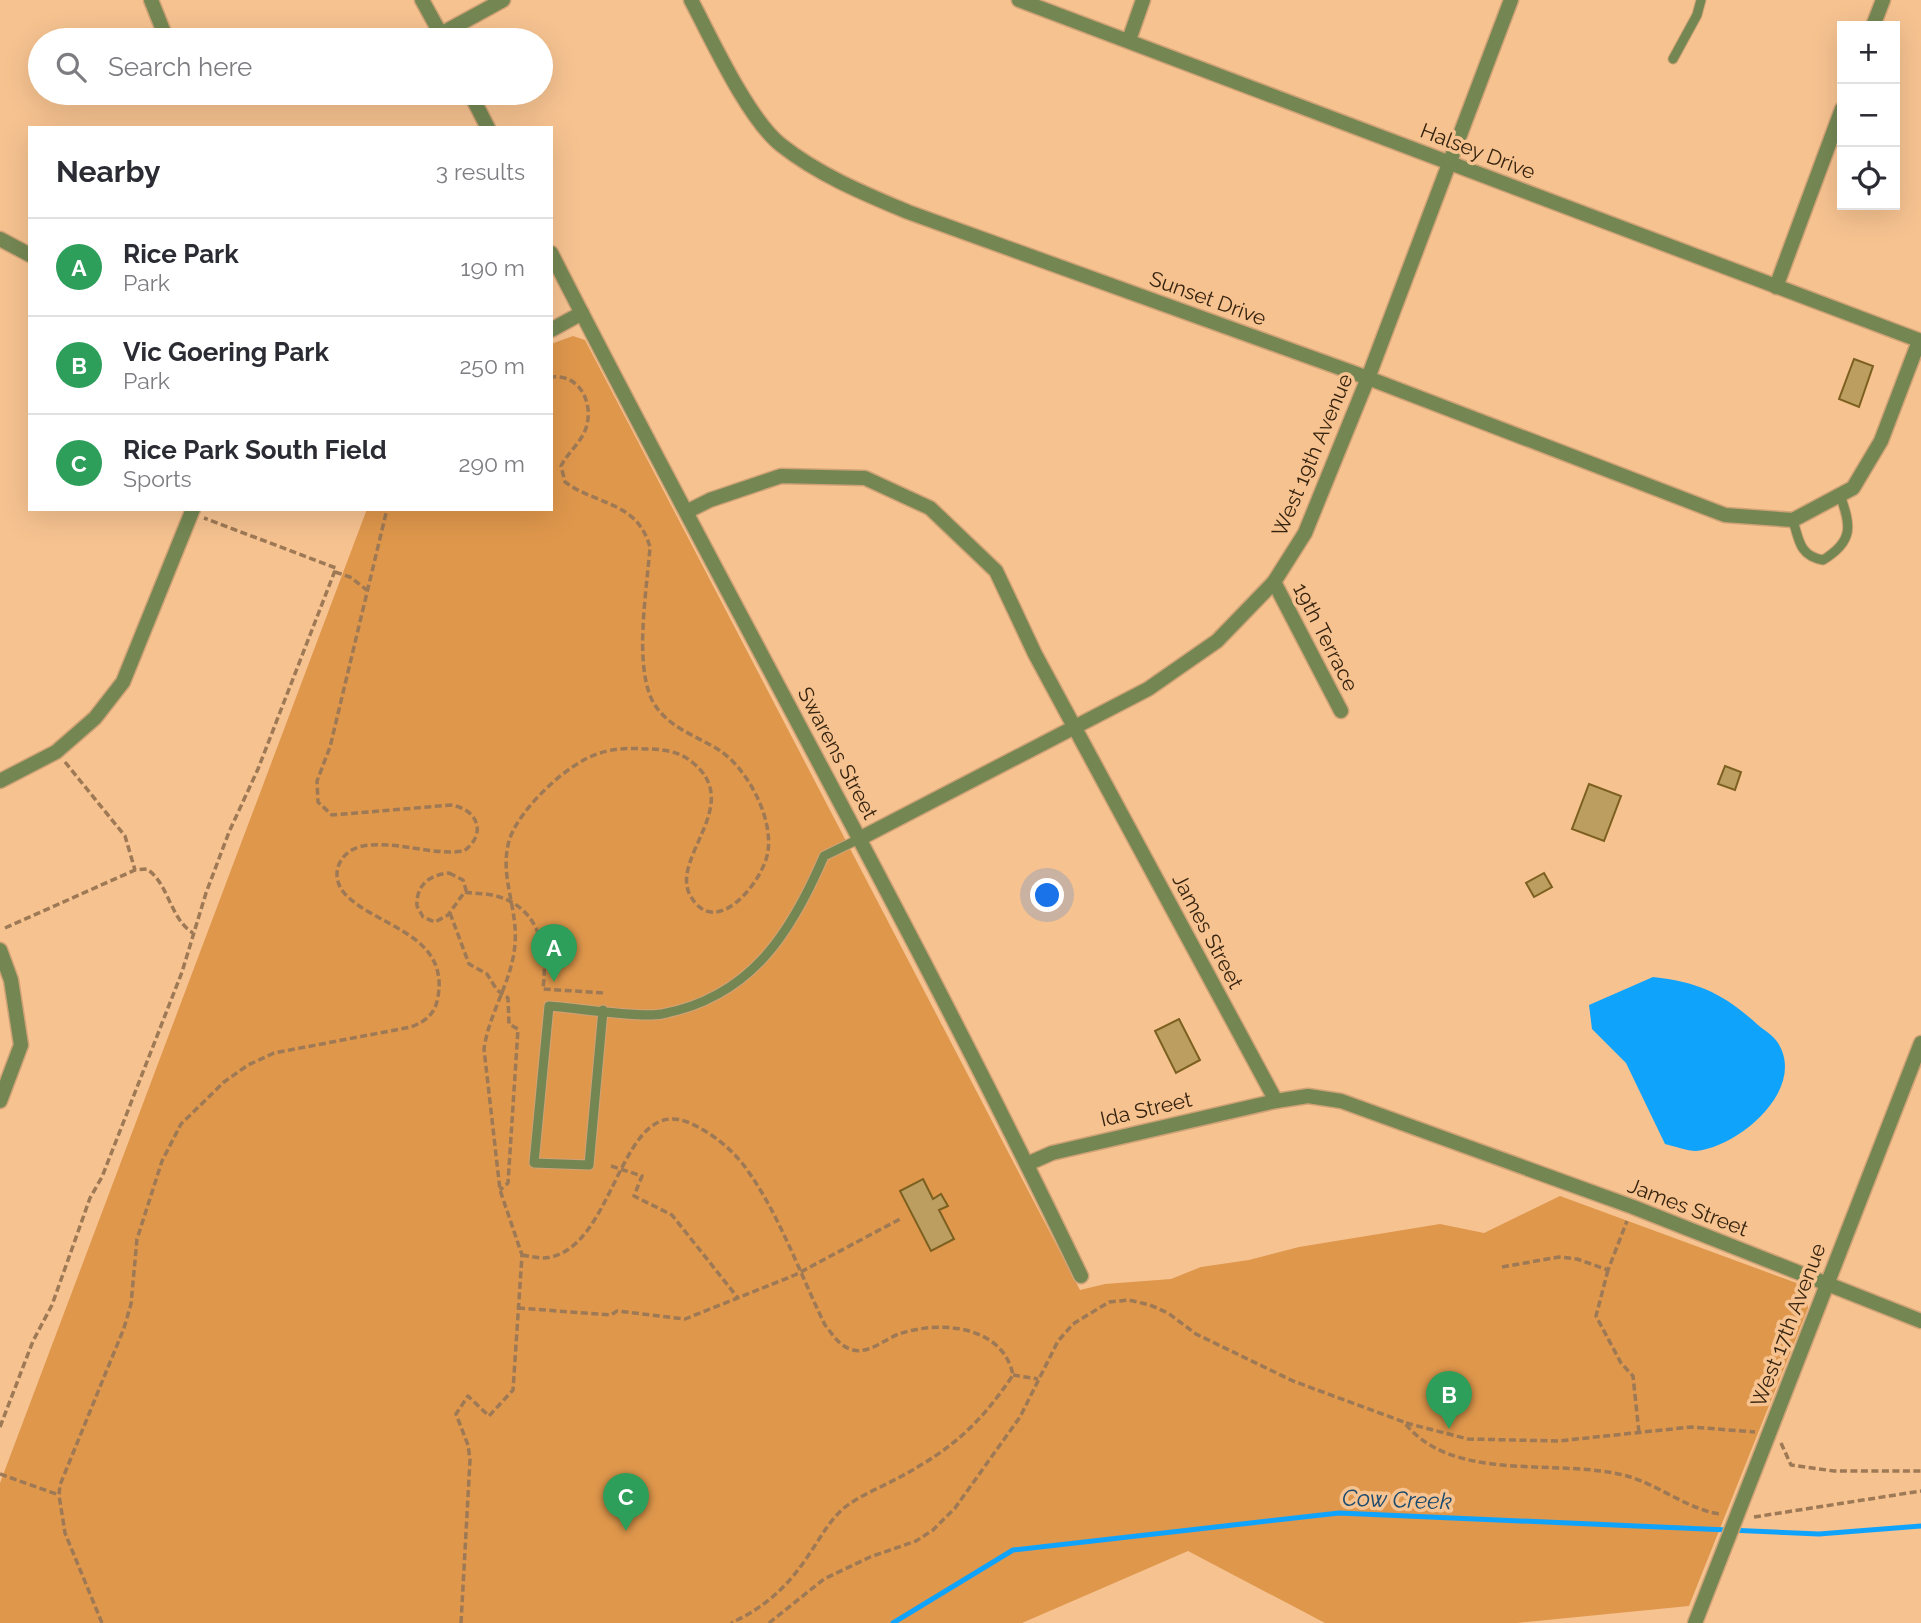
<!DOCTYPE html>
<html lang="en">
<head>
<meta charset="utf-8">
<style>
	body { margin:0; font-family:Raleway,sans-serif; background:#f2f2f3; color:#2b2b33 }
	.controls { position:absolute; right:21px; top:21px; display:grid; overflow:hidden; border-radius:0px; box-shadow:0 7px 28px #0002 }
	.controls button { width:63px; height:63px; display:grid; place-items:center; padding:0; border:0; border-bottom:2px solid #e1e1e2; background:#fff; color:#2b2b33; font:35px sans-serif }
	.you { position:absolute; left:1048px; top:896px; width:24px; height:24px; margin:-18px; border:5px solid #fff; border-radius:50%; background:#1a73e8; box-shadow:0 0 0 10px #1a73e833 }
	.badge { display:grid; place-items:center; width:46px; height:46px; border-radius:50%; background:#db2777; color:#fff; font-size:23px; font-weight:700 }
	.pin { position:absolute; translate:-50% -58px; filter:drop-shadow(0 2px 4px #0008) }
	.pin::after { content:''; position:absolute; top:37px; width:24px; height:21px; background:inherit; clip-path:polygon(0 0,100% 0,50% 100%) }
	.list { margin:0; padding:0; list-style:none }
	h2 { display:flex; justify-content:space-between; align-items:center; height:91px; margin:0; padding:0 28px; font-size:30px }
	h2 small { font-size:23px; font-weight:400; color:#7c7c81 }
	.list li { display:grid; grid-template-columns:46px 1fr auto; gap:21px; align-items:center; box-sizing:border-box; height:98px; padding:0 28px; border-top:2px solid #e1e1e2 }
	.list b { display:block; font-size:26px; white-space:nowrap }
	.list p { margin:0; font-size:23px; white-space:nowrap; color:#7c7c81 }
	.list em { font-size:23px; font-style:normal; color:#7c7c81 }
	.icon { flex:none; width:38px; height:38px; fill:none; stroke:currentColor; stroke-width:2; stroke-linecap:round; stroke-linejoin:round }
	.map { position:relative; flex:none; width:1921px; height:1623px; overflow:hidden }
	.search { position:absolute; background:#fff; box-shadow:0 7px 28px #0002; left:28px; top:28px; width:525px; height:77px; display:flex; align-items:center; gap:18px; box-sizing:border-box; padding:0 24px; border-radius:38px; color:#7c7c81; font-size:26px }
	.panel { position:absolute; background:#fff; box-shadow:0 7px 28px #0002; left:28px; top:126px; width:525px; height:385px; border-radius:0px }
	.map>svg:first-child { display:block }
	.green { fill:#df974c }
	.water { fill:#10a3fc }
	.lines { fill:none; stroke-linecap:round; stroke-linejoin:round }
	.stream { stroke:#10a3fc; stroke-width:5 }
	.building { fill:#bc9f60; stroke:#7c6020; stroke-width:2 }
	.service-casing { stroke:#d0a276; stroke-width:11 }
	.minor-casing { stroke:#d0a276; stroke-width:17 }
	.tertiary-casing { stroke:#d0a276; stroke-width:17 }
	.path { stroke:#9e7955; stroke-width:3.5; stroke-dasharray:7 3.5; stroke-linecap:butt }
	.service { stroke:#748753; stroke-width:9 }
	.minor { stroke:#748753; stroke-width:14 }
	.tertiary { stroke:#748753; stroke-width:14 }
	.tertiary-bridge-casing { stroke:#d0a276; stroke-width:17; stroke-linecap:butt }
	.tertiary-bridge { stroke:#748753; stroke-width:14 }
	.labels { text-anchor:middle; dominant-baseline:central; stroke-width:7; stroke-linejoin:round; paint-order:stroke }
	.street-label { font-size:21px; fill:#37240f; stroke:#f6c290 }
	.water-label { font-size:23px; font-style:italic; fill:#1a4a6e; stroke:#f6c290 }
</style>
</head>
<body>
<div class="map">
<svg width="1921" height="1623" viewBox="0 0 1921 1623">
	<rect width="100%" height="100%" fill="#f6c290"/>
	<path class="green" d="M573,336L585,340L1080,1290L1105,1284L1171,1279L1201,1267L1249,1260L1299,1247L1440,1224L1484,1233L1560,1196L1802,1285L1808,1294V1308L1689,1606L1517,1623H1325L1188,1551L1022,1623H0V1483L367,509H551V344Z"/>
	<path class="water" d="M1653,977C1699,982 1724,994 1758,1025C1764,1030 1774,1036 1778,1043C1807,1089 1739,1147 1696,1151C1687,1151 1674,1146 1665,1144L1626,1063L1592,1029L1589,1005Z"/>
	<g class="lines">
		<path class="stream" d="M893,1623L1013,1550L1339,1513L1819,1534L1921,1526"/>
	</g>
	<g class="building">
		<path d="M1854,359L1873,366L1859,407L1839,399Z"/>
		<path d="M1725,766L1741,772L1735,790L1718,784Z"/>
		<path d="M1589,784L1621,796L1604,841L1572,829Z"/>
		<path d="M1544,873L1552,887L1534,897L1526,883Z"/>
		<path d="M1179,1019L1200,1060L1176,1073L1155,1031Z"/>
		<path d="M923,1179L933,1199L941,1194L948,1206L939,1210L954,1239L931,1251L900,1191Z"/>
	</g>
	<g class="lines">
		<g class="service-casing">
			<g id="service">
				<path d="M1673,59L1697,15L1701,0"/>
				<path d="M1793,520C1799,541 1800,556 1823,560C1854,541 1851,526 1840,495"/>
				<path d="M603,1010L589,1165L534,1163L549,1006C576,1008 639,1018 662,1014C751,997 791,933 824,856L859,839"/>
			</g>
		</g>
		<g class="minor-casing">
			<g id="minor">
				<path d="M151,0L167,40"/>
				<path d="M422,0L444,40"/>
				<path d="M691,0C711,38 748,119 781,145C819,175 863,193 908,212L1368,378L1725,515L1793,520L1853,488L1881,441L1919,341"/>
				<path d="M1019,0L1921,341"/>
				<path d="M1873,26L1883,0"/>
				<path d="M441,34L503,0"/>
				<path d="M1129,40L1143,0"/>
				<path d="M470,93L488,128"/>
				<path d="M0,239L30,255"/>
				<path d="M551,253C725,595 915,929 1081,1276"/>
				<path d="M1776,287L1842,109"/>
				<path d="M551,330L582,313"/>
				<path d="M688,511L710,500L781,476L865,478L930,508L996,571L1035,654L1276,1101"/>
				<path d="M1274,582L1341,711"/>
				<path d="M0,781L56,752L95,718L123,682L193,509"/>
				<path d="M859,839L1148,689L1217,641L1274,582L1305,533L1368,378L1511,0"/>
				<path d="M0,950L11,980L21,1045L0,1101"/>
				<path d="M1027,1164L1052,1153L1276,1101L1308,1096L1341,1101L1633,1207L1921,1321"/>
			</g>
		</g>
		<g class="tertiary-casing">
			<g id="tertiary">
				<path d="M1768,1436L1921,1043"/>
				<path d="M1695,1623L1702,1605"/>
			</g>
		</g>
		<g class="path">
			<path d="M335,572L350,577L367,590"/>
			<path d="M65,762L125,836L135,870"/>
			<path d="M449,873L463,880L466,890L448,915L435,922L423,917L417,906C416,885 429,875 449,873Z"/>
			<path d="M465,892C474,894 483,893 492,895C539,905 548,948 543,989L605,993"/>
			<path d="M450,913L469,964L487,974L497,990L508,998L509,1024L518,1029L508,1183L500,1190"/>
			<path d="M5,928L135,870L147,869C169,884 170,919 193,933"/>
			<path d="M611,1166L642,1176L634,1196L672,1215L738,1298"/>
			<path d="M522,1255C529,1256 536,1258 543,1258C617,1255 618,1088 692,1124C711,1133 728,1146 742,1163C777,1208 800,1274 825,1325C833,1335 840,1347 853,1350C869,1354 885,1339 899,1334C939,1320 1003,1325 1013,1375C980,1424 952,1449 900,1477C882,1487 860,1495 844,1508C830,1520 822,1535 812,1550C790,1584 768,1606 731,1623"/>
			<path d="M1502,1267L1559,1257L1577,1259L1608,1270L1627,1221"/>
			<path d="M1608,1270L1596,1316L1621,1363L1633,1376L1639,1433"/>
			<path d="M518,1308L611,1315L617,1311L685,1319L795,1275L900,1219"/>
			<path d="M1013,1375L1038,1379"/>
			<path d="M1406,1423L1468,1439L1558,1441L1691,1427L1755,1432"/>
			<path d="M0,1427L33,1341L52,1305L90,1198L102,1177L182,972L206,893L229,832L258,769L336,568L204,518"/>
			<path d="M1781,1443L1791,1465L1834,1471H1921"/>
			<path d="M0,1474L59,1495"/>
			<path d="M1754,1517L1921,1491"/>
			<path d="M102,1623L65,1533L59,1495L60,1485L124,1328L131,1304L137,1239L162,1161L181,1124L224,1082L248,1065L274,1053L411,1027C426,1021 435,1014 438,997C449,933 376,927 345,894C328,875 340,850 363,846C397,840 431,856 464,851C488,833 477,809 451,805L332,815L318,802L317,781L330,747L387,509"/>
			<path d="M461,1623L470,1460L468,1445L456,1414L468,1396L489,1416L513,1390L522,1255L500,1190L484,1049C489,1012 513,980 515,943C518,907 498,874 510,838C521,807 569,762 600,753C615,748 632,748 648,749C664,749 680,752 692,762C745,804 670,857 690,895C715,942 764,881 768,851C773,817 747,768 719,750C695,735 666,727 652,700C634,662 647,589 650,547C637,501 598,506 565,482L561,466C567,454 578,445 584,433C596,408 582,373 551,377"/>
			<path d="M769,1623L824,1579L870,1557L916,1541L933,1530L955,1508L1020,1417L1058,1341L1073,1324L1109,1302L1129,1300L1150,1305L1168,1313L1196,1334L1293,1381L1404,1422C1453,1485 1558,1457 1627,1476C1657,1484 1692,1512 1722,1514"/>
		</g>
		<use href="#service" class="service"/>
		<use href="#minor" class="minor"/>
		<use href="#tertiary" class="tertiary"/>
		<g class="tertiary-bridge-casing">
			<path id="tertiary-bridge" d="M1702,1605L1768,1436"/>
		</g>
		<use href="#tertiary-bridge" class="tertiary-bridge"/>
	</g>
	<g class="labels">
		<g class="street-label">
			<text transform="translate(1478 151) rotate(21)">Halsey Drive</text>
			<text transform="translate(1208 298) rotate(20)">Sunset Drive</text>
			<text transform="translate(1312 455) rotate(-67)">West 19th Avenue</text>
			<text transform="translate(1326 637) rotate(63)">19th Terrace</text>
			<text transform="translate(838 753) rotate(62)">Swarens Street</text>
			<text transform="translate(1208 931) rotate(62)">James Street</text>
			<text transform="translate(1146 1109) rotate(-13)">Ida Street</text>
			<text transform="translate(1688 1207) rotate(21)">James Street</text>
			<text transform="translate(1788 1325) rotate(-69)">West 17th Avenue</text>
		</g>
		<g class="water-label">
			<text transform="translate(1397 1499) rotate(2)">Cow Creek</text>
		</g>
	</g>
</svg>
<div class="controls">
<button>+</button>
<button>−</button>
<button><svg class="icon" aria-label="locate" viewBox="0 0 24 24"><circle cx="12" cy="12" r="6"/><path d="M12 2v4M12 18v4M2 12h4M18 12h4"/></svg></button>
</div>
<div class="you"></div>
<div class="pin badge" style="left:554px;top:982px;background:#2e9e5b">A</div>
<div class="pin badge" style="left:1449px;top:1429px;background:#2e9e5b">B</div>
<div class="pin badge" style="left:626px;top:1531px;background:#2e9e5b">C</div>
<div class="search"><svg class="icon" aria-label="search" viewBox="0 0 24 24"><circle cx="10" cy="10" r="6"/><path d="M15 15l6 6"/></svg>Search here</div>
<section class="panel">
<h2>Nearby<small>3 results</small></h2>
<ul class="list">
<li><span class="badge" style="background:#2e9e5b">A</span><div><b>Rice Park</b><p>Park</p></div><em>190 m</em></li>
<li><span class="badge" style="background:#2e9e5b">B</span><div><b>Vic Goering Park</b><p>Park</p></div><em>250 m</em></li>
<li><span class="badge" style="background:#2e9e5b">C</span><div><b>Rice Park South Field</b><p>Sports</p></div><em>290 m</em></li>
</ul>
</section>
</div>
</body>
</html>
